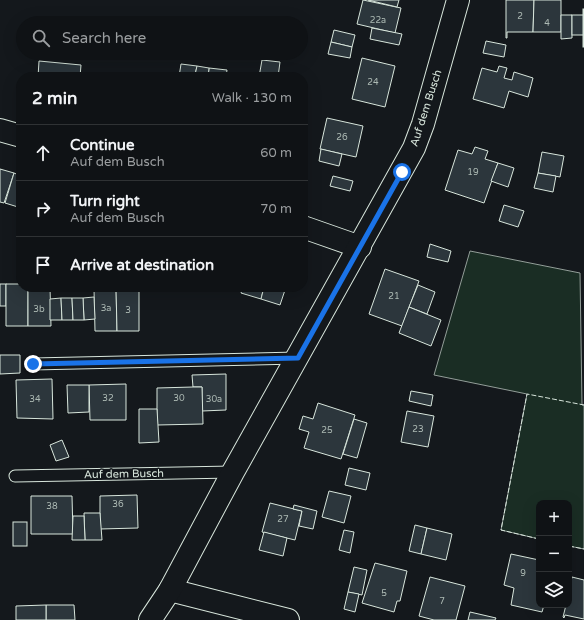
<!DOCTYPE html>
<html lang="en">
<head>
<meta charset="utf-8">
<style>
	body { margin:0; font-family:"Varela Round",sans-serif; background:#1d2022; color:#f1f3f6 }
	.controls { position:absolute; right:12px; bottom:12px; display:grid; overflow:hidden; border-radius:8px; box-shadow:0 4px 16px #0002 }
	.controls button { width:36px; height:36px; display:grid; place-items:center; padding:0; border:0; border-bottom:1px solid #2f3234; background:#0f1215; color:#f1f3f6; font:20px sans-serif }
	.stop { position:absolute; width:12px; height:12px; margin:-9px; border:3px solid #1a73e8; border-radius:50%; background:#fff }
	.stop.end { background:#1a73e8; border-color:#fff; box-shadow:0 1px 4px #0008 }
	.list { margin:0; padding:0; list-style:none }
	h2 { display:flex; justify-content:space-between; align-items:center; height:52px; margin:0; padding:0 16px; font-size:17px }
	h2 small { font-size:13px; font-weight:400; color:#9b9ea0 }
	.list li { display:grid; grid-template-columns:26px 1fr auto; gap:12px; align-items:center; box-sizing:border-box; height:56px; padding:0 16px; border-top:1px solid #2f3234 }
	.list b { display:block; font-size:15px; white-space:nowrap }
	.list p { margin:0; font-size:13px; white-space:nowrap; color:#9b9ea0 }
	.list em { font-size:13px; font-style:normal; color:#9b9ea0 }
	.icon { flex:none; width:22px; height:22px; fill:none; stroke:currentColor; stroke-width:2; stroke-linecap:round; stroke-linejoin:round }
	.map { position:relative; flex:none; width:584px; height:620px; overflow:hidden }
	.search { position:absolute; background:#0f1215; box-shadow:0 4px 16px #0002; left:16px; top:16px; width:292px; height:44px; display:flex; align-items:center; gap:10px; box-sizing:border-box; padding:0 14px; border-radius:22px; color:#9b9ea0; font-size:15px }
	.panel { position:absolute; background:#0f1215; box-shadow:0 4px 16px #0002; left:16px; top:72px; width:292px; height:220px; border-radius:16px }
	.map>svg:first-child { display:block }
	.green { fill:#1a2d24; stroke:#939e99 }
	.building { fill:#2c363c; stroke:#d8e6dc }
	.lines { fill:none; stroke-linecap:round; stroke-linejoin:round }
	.service-casing { stroke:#d8e6dc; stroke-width:13 }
	.minor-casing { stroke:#d8e6dc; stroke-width:24 }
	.service { stroke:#14181c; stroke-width:11 }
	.minor { stroke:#14181c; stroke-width:22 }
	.fence { stroke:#d8e6dc; stroke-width:1; stroke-dasharray:5 2; stroke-linecap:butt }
	.route { stroke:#1a73e8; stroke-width:5 }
	.labels { text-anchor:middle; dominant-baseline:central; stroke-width:3; stroke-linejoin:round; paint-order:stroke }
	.number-label { font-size:9px; fill:#adbab4 }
	.street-label { font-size:11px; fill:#d8e6dc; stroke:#14181c }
</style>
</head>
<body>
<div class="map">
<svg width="584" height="620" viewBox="0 0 584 620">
	<rect width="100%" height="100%" fill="#14181c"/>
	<path class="green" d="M470,251L580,273L582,405H584V549L569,546V503H539V539L501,530L527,394L434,375Z"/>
	<g class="building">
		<path d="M363,0L401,8L395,33L357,24Z"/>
		<path d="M368,0H399L397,7Z"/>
		<path d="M506,0H534L533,32H507V38H506Z"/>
		<path d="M534,0H561V32H533Z"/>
		<rect x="583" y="9" width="1" height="38"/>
		<path d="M561,15H572V38L561,39Z"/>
		<rect x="572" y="15" width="11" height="20"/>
		<path d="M68,17L86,18V23H67Z"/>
		<path d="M86,18L106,20L105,23H86Z"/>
		<path d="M210,19L223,21V23H209Z"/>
		<path d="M106,20L129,22V23H105Z"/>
		<path d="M372,28L402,34L399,45L370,39Z"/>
		<path d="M334,30L355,35L352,47L331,42Z"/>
		<path d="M486,41L506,45L504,57L483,53Z"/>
		<path d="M331,42L352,47L350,58L328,54Z"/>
		<path d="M362,58L395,66L385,107L352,99Z"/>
		<path d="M262,60L280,62L278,77H259Z"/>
		<path d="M39,61L81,65L80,77H38Z"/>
		<path d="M181,64L197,66L195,75L208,77L209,68L227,70L226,77H179Z"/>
		<path d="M197,66L209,68L208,77L195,75Z"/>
		<path d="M499,66L507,68L504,78L512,80L514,72L533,78L528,97L509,91L504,108L473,99L482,68L497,72Z"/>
		<path d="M113,74L143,77H113Z"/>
		<path d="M327,118L363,126L356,157L320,149Z"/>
		<path d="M475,147L488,151L485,159L498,163L484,203L445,190L458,150L472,154Z"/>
		<path d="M321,149L342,154L339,166L319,161Z"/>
		<path d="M542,152L564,156L560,177L538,173Z"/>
		<path d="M498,163L514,168L508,187L491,181Z"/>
		<path d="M0,169L14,173L4,203L0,202Z"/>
		<path d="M14,173L21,176V199L18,207L5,203Z"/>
		<path d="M538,173L556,176L553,192L534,188Z"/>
		<path d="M333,176L353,181L350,191L330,186Z"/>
		<path d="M504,205L524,211L518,227L499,221Z"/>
		<path d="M430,244L451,251L448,262L427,257Z"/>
		<path d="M385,269L419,281L402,326L369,314Z"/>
		<rect x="0" y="284" width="6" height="22"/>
		<path d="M6,284H21V287H28V326H6Z"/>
		<path d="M418,285L435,292L427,314L409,307Z"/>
		<path d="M28,287H50L51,326H28Z"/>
		<path d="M110,287H116L117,331H95L94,289H110Z"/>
		<path d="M116,287L139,288V331H117Z"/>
		<path d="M243,287H264L261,299L241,293Z"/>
		<path d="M264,287H286L280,305L261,299Z"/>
		<path d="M94,297L95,319L84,320L83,298Z"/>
		<path d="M61,298L62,320H50V299Z"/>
		<path d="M61,298H72L73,320H62Z"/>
		<path d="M72,298H83L84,320H73Z"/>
		<path d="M409,307L441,320L431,346L399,333Z"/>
		<path d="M0,355H20V373L0,374Z"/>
		<path d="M226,374V410L202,411V387H193L192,375Z"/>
		<path d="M52,379L53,419L17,418L16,380Z"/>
		<path d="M126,384V420H90L89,385Z"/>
		<path d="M67,385H89V412L68,413Z"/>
		<path d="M193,387H202L203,424L157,425V388Z"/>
		<path d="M411,391L433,395L431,406L409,401Z"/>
		<path d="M318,403L355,415L341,459L304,448L309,432L299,429L303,416L313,419Z"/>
		<path d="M139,409H157L159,442L139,443Z"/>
		<path d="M407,411L434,416L428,447L401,442Z"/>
		<path d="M354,419L367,423L357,458L343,454Z"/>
		<path d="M62,440L69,457L56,461L50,445Z"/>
		<path d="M349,468L370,473L366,490L345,485Z"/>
		<path d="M329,491L351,496L344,523L322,517Z"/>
		<path d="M137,495L138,528L100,529V496Z"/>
		<path d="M31,496H72L73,534H31Z"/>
		<path d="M270,503L302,511L295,540L262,532Z"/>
		<path d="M294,505L317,511L313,529L299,526L302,511L293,509Z"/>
		<path d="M84,513H100L102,540H85Z"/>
		<path d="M73,516H84L85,540H72Z"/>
		<rect x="13" y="522" width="14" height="24"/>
		<path d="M415,525L427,528L421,554L409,551Z"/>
		<path d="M427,528L452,534L446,560L421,554Z"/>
		<path d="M344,530L354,532L350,553L339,550Z"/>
		<path d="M264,532L287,538L283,556L259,550Z"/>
		<path d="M511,554L539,560V605H544L542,612L511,605L514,588L504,585Z"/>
		<path d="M375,563L407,571L400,601H397L394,612L362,603Z"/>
		<path d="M354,567L367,570L362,595L348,592Z"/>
		<path d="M430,577L465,586L456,620H434L419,616Z"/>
		<path d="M572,577L584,580V619L565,615L564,618L563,617L566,605H569V591Z"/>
		<path d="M348,592L359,594L355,612L344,609Z"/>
		<path d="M46,605H74L75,620H46Z"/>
		<path d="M46,605V620H16V606Z"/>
		<path d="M470,612L496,618L495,620H468Z"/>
	</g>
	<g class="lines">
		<g class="service-casing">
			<g id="service">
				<path d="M33,364L298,358"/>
				<path d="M15,476L233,472"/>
			</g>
		</g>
		<g class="minor-casing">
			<g id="minor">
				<path d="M0,130L21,136"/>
				<path d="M303,227L360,247"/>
				<path d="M170,590L288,620"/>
				<path d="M150,620L170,590L233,472L414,148L423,124L458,0"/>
			</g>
		</g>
		<use href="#service" class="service"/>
		<use href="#minor" class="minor"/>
		<g class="fence">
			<path d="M539,539L501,530L527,394L584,405"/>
			<path d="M569,546L584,549"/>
		</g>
	</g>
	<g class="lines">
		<path class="route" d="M33,364L298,358L402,172"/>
	</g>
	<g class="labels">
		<g class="number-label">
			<text x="520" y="16">2</text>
			<text x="378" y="20">22a</text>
			<text x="547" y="23">4</text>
			<text x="373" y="82">24</text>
			<text x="342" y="137">26</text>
			<text x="473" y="172">19</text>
			<text x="394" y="296">21</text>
			<text x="106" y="308">3a</text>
			<text x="39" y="309">3b</text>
			<text x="128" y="310">3</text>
			<text x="108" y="398">32</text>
			<text x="179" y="398">30</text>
			<text x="35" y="399">34</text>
			<text x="214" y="399">30a</text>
			<text x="418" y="429">23</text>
			<text x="327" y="430">25</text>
			<text x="118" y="504">36</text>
			<text x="52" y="506">38</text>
			<text x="283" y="519">27</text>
			<text x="523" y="573">9</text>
			<text x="384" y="593">5</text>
			<text x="442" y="601">7</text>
		</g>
		<g class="street-label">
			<text transform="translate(426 108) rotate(-72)">Auf dem Busch</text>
			<text transform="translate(124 474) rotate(-1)">Auf dem Busch</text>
		</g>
	</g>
</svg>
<div class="controls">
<button>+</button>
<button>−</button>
<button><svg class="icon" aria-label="layers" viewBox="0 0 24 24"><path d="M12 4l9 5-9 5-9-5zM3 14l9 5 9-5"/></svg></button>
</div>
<div class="stop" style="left:402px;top:172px"></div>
<div class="stop end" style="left:33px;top:364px"></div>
<div class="search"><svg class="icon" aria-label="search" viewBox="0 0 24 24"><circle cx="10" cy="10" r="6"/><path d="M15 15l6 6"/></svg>Search here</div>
<section class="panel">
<h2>2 min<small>Walk · 130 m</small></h2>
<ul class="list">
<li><svg class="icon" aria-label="ahead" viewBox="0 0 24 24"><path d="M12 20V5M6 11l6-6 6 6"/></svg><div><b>Continue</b><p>Auf dem Busch</p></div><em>60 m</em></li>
<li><svg class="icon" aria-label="right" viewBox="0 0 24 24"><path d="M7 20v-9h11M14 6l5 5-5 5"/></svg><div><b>Turn right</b><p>Auf dem Busch</p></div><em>70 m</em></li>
<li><svg class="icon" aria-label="arrive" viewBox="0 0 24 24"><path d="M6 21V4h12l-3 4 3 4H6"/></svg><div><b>Arrive at destination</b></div></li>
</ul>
</section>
</div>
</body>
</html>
